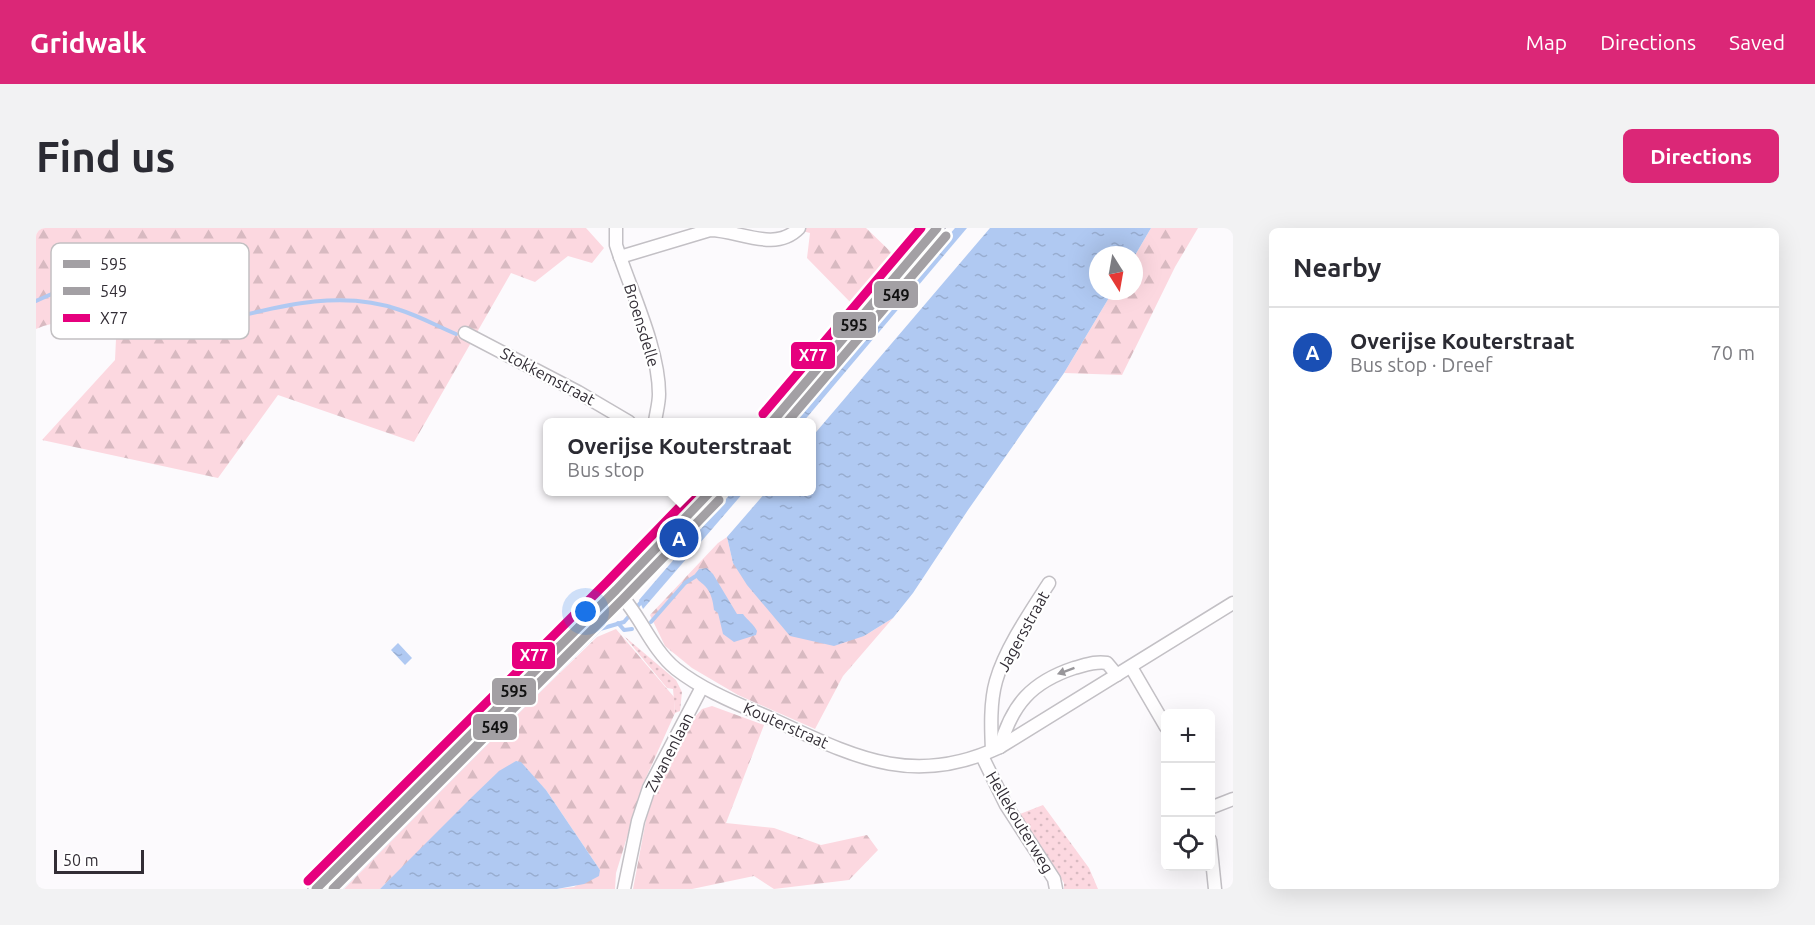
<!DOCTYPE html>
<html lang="en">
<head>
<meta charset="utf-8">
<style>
	body { margin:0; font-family:Ubuntu,sans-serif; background:#f2f2f3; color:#2b2b33 }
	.controls { position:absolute; right:18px; bottom:18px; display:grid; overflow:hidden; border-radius:9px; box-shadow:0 6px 24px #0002 }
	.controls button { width:54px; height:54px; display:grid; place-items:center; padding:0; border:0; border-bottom:2px solid #e1e1e2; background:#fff; color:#2b2b33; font:30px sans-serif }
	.compass { position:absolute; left:1053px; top:18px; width:54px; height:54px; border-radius:50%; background:#fff; box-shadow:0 6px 24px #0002; rotate:169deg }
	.scale { position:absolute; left:18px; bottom:15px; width:90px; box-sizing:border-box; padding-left:6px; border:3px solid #322d35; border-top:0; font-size:16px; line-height:21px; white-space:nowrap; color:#322d35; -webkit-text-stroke:4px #fff; paint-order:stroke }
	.you { position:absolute; left:550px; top:384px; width:21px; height:21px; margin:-15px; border:4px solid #fff; border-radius:50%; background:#1a73e8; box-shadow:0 0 0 9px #1a73e833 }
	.badge { display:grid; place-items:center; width:39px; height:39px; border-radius:50%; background:#db2777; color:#fff; font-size:20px; font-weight:700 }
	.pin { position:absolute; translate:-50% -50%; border:3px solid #fff; box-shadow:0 2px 6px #0006 }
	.popup { position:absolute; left:507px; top:190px; width:273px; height:78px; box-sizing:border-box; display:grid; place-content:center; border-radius:9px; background:#fff; filter:drop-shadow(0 2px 4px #0005); font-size:20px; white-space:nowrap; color:#7c7c81 }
	.popup b { font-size:22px; color:#2b2b33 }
	.popup::after { content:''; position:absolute; left:50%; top:100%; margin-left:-12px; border:12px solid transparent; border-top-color:#fff }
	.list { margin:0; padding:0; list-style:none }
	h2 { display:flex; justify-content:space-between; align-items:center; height:78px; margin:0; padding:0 24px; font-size:26px }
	h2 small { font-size:20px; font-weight:400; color:#7c7c81 }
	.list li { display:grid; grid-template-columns:39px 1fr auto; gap:18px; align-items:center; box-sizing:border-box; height:90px; padding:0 24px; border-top:2px solid #e1e1e2 }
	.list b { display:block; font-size:22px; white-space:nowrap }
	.list p { margin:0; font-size:20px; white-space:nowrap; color:#7c7c81 }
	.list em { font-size:20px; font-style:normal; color:#7c7c81 }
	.icon { flex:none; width:33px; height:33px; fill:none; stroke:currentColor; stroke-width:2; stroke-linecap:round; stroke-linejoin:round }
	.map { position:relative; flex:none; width:1197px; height:661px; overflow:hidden; border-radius:9px }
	header { display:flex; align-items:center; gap:36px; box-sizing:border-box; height:84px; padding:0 30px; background:#db2777; color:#fff }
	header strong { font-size:28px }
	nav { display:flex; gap:33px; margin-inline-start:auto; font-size:21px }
	.intro { display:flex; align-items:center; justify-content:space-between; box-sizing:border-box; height:144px; padding:0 36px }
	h1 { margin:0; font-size:42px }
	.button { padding:15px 27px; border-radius:9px; background:#db2777; color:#fff; font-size:21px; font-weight:700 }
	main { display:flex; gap:36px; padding:0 36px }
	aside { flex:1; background:#fff; border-radius:9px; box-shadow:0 6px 24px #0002 }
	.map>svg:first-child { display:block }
	.grass { fill:url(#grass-dots) }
	.forest { fill:url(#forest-firs) }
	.water { fill:url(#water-ripples) }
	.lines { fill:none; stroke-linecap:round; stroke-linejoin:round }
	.stream { stroke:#b0c9f2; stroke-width:4 }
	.minor-casing { stroke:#c3c0c5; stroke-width:15 }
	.major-casing { stroke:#c4c2cd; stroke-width:18 }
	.minor { stroke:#fffeff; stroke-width:12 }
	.major { stroke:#f4f4fa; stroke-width:15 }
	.bus-1-casing { stroke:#fff; stroke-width:14 }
	.bus-2-casing { stroke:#fff; stroke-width:14 }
	.bus-3-casing { stroke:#fff; stroke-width:14 }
	.bus-1 { stroke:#a3a0a4; stroke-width:9 }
	.bus-2 { stroke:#a3a0a4; stroke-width:9 }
	.bus-3 { stroke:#e6007e; stroke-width:9 }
	.oneway { fill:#98969a }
	.labels { text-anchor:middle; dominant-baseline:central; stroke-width:4.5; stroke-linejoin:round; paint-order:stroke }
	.street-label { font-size:16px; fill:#322d35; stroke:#fff }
	.key { fill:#fff; stroke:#c2c0c2; stroke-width:1.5 }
	.key-label { font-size:16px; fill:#322d35 }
	.line-badge { stroke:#fff; stroke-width:2 }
	.badge-label { font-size:16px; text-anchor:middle; font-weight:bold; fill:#fff }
	.pale-badge-label { font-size:16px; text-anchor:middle; font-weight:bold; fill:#111 }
</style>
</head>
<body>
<header>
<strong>Gridwalk</strong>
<nav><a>Map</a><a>Directions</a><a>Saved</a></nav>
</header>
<div class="intro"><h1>Find us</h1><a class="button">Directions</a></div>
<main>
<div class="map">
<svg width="1197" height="661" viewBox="0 0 1197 661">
	<defs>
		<pattern id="grass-dots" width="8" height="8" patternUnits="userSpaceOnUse" patternTransform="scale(1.5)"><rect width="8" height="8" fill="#fcd8e0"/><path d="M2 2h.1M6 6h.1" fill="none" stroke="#d8bac1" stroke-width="1.8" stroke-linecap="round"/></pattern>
		<pattern id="forest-firs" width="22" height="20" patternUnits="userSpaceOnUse" patternTransform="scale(1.5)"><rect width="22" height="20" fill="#fcd8e0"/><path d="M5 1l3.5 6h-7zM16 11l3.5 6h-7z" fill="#d8bac1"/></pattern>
		<pattern id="water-ripples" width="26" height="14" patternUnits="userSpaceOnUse" patternTransform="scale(1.5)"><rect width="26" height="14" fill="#b0c9f2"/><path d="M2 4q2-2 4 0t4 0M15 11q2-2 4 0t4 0" fill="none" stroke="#98add0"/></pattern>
	</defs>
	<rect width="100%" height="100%" fill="#fcfafd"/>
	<g class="grass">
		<path d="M588,408L640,452L646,464L644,483L639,485L637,461L631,460Z"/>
		<path d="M1007,577L1053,640L1062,661H1028V655L984,586Z"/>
	</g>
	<g class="forest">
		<path d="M0,0H550L568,20L556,35L532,28L499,54L475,45L378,214L242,167L182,250L6,212L79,132L80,111C55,95 28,88 0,101Z"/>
		<path d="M769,0H830L857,26L818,78L771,30L774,5L766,3Z"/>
		<path d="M1115,0H1162L1139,39L1086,147L1028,145L1077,63H1098V29Z"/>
		<path d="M691,309L697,335L828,408L857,390L807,448L779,501L702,467L656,440L629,418L614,387L682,315Z"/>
		<path d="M580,401L638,469L639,485L608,554L580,645L579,661H521L538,659L564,642L510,562L485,535L480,533L411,596L344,661H308L472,495L561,409Z"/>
		<path d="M676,478L728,497L690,595L738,600L785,617L831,607L842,622L813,652L738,661L718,648L656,661H597L613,576L651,498L666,481Z"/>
	</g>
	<g class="water">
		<path d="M919,0H931L767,194H754Z"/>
		<path d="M954,0H1115L1098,29V27H1062V63H1077L1028,145L932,282L877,365L857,390L828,408L798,418L754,408L711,357L697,335L691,309L730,264H775V210Z"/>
		<path d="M696,264H708L607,381L603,372Z"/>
		<path d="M671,340L677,346L701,386H707C712,393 717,395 721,403L720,407L698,414L687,406L682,385L678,382C677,373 675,364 669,358C664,353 661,353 659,346L663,341Z"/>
		<path d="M362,415L376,430L369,437L355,422Z"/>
		<path d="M480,533L485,534L510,562L564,642L563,648L548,656L521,661H344L436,569L463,543Z"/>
	</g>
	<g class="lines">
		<g class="stream">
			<path d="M0,73C16,66 31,58 48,56C77,53 121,83 148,95"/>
			<path d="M167,97C231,82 299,59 364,82C383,88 401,98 420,106"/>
			<path d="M615,394L649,355L660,348"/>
			<path d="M582,395L588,402L596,401"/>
			<path d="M304,661L564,401L588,394L606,373"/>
		</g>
		<g class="minor-casing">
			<g id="minor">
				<path d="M580,0V17C594,61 623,120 623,166C623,176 620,185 619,194"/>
				<path d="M584,29L674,2C702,2 739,25 763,0"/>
				<path d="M429,105L542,164L593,194"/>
				<path d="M580,362C604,385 614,420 640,441C668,463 702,476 734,490C815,527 875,561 964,519L1197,375"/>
				<path d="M1095,439L1130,499"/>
				<path d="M964,519C976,476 996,454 1038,440C1050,437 1059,433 1071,435L1081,447"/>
				<path d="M956,522C955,500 954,474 960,453C969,421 995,383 1013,355"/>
				<path d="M946,528L970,577L1018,651L1020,661"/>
				<path d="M1174,580L1197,571"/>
				<path d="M1174,612L1179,661"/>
				<path d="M588,661L602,593L613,560L666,459"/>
			</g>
		</g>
		<g class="major-casing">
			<g id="major">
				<path d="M736,194L901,0"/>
				<path d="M280,661L580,362L674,264"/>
			</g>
		</g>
		<use href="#minor" class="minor"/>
		<use href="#major" class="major"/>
		<g class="bus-1-casing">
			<g id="bus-1">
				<path d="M736,194L901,0"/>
				<path d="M280,661L580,362L674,264"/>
			</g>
		</g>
		<g class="bus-2-casing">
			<g id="bus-2">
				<path d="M751,194L910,8"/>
				<path d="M297,661L588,370L683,272"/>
			</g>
		</g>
		<g class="bus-3-casing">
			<g id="bus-3">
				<path d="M727,186L885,0"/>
				<path d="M272,653L571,354L658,264"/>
			</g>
		</g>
		<use href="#bus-1" class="bus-1"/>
		<use href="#bus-2" class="bus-2"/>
		<use href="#bus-3" class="bus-3"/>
	</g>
	<defs><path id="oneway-solid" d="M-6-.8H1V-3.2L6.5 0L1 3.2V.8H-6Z" transform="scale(1.5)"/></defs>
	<use class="oneway" href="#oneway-solid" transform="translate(1030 443) rotate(160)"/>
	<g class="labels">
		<g class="street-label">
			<text transform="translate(606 97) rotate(73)">Broensdelle</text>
			<text transform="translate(512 148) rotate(28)">Stokkemstraat</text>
			<text transform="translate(987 403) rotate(-61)">Jagersstraat</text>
			<text transform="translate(750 497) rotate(24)">Kouterstraat</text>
			<text transform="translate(633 524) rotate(-63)">Zwanenlaan</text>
			<text transform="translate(984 594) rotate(59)">Hellekouterweg</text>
		</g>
	</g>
	<rect x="15" y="15" width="198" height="96" rx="9" class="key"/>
	<rect x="27" y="32" width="27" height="8" fill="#a3a0a4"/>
	<rect x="27" y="59" width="27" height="8" fill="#a3a0a4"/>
	<rect x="27" y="86" width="27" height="8" fill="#e6007e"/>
	<g class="key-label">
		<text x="64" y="42">595</text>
		<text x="64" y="69">549</text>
		<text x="64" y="96">X77</text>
	</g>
	<g class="line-badge">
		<rect x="837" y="52" width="46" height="29" rx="6" fill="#a3a0a4"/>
		<rect x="796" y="83" width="45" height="28" rx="6" fill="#a3a0a4"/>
		<rect x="754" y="113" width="46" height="29" rx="6" fill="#e6007e"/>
		<rect x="475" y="413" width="45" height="29" rx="6" fill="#e6007e"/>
		<rect x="455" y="449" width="46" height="29" rx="6" fill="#a3a0a4"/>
		<rect x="436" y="485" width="46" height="28" rx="6" fill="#a3a0a4"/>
	</g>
	<g class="badge-label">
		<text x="777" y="133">X77</text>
		<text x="498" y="433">X77</text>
	</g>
	<g class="pale-badge-label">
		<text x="860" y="73">549</text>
		<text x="818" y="103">595</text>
		<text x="478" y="469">595</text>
		<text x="459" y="505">549</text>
	</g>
</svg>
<div class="controls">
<button>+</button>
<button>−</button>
<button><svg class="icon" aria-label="locate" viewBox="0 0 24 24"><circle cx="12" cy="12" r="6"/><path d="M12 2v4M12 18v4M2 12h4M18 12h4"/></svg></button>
</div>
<svg class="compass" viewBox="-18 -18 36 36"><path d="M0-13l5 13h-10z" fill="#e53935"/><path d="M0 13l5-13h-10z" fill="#7c7c81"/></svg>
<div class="scale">50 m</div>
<div class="you"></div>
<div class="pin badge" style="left:643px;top:310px;background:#1a4fb4">A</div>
<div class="popup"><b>Overijse Kouterstraat</b>Bus stop</div>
</div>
<aside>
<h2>Nearby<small></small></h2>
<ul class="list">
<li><span class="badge" style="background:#1a4fb4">A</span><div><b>Overijse Kouterstraat</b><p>Bus stop · Dreef</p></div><em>70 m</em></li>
</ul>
</aside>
</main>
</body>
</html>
